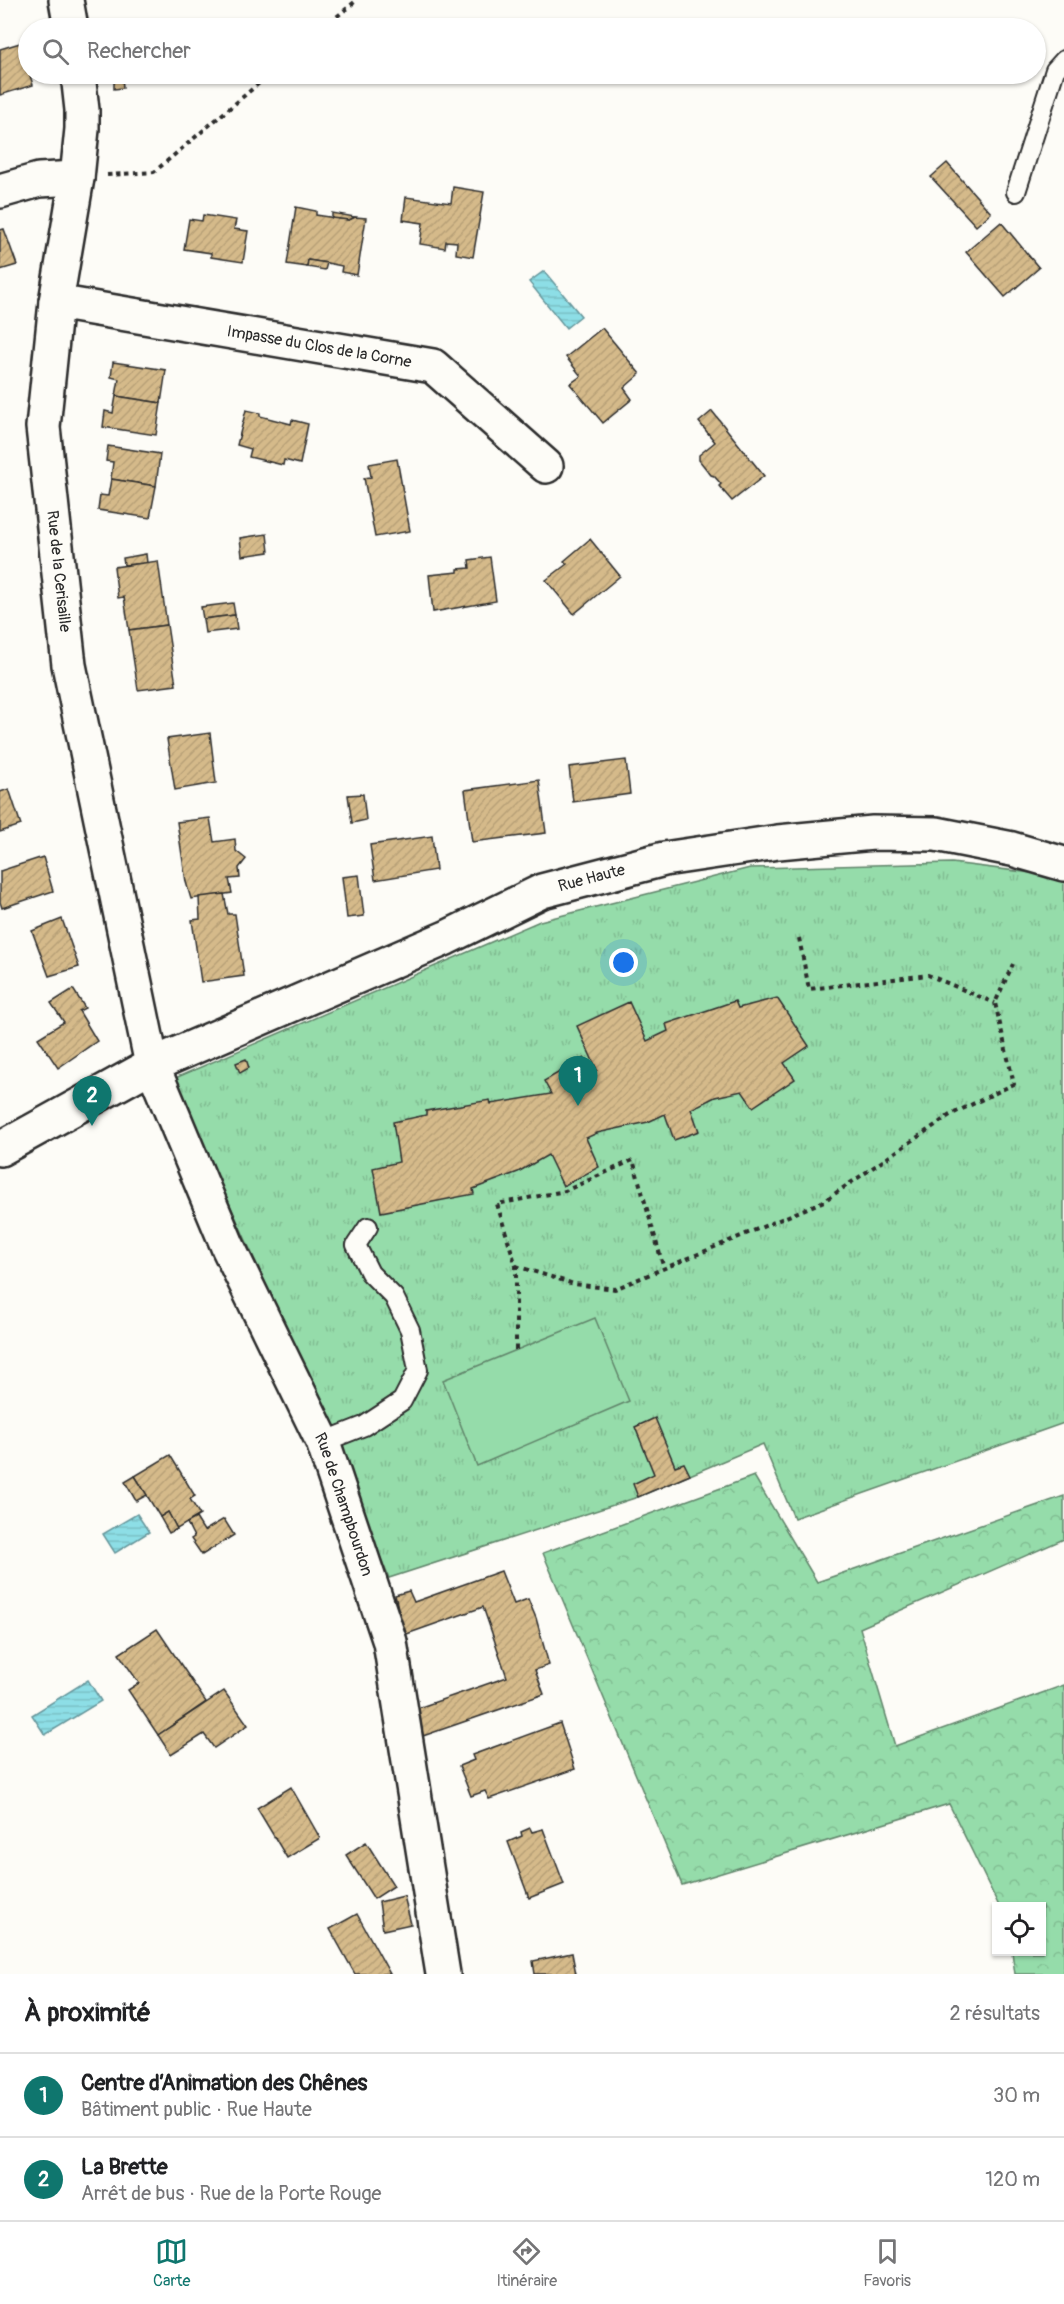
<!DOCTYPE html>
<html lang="fr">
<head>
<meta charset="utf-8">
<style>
	body { margin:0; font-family:Pangolin,sans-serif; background:#f2f2f2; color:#202124 }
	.controls { position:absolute; right:18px; bottom:18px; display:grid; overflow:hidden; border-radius:0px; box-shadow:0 2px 4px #0004 }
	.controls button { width:54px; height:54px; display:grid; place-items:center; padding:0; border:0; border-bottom:2px solid #e0e0e0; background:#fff; color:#202124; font:30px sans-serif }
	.you { position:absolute; left:624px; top:963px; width:21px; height:21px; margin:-15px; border:4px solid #fff; border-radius:50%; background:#1a73e8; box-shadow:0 0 0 9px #1a73e833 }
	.badge { display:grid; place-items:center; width:39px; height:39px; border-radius:50%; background:#0f766e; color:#fff; font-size:20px; font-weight:700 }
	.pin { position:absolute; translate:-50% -50px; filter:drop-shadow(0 2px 3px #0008) }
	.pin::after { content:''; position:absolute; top:32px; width:21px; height:18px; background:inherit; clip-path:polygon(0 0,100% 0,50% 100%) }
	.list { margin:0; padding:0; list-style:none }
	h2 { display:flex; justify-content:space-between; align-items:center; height:78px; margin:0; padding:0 24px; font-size:26px }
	h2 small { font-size:20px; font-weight:400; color:#757577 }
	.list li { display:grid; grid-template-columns:39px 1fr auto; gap:18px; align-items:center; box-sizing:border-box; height:84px; padding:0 24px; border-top:2px solid #e0e0e0 }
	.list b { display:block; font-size:22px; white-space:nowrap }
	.list p { margin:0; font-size:20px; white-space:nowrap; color:#757577 }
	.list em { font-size:20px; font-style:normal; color:#757577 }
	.icon { flex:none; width:33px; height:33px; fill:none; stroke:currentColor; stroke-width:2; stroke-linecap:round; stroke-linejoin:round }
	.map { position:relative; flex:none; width:1064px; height:1974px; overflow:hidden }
	.search { position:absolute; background:#fff; box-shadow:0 2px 4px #0004; left:18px; right:18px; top:18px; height:66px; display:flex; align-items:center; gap:15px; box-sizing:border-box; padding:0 21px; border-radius:33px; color:#757577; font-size:22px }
	.sheet { height:246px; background:#fff }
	nav { display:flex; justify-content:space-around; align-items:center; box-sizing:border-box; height:84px; border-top:2px solid #e0e0e0; background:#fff; font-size:16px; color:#757577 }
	nav a { display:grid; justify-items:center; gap:3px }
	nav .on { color:#0f766e }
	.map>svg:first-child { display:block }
	.forest { fill:url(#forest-crowns); stroke:#60846a; stroke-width:1.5 }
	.park { fill:url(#park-tufts); stroke:#60846a; stroke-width:1.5 }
	.garden { fill:#95dcaa; stroke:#60846a; stroke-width:1.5 }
	.water { fill:url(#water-rules); stroke:#66969b; stroke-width:1.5 }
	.building { fill:url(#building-hatch); stroke:#2b2b2b; stroke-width:1.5 }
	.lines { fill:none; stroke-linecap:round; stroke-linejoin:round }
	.service-casing { stroke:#2b2b2b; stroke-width:22 }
	.minor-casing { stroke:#2b2b2b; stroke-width:38 }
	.tertiary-casing { stroke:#2b2b2b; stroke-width:38 }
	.path { stroke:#2b2b2b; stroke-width:4; stroke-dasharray:4.5 4.5; stroke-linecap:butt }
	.service { stroke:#fdfcf7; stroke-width:18 }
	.minor { stroke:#fdfcf7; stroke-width:33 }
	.tertiary { stroke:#fdfcf7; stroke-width:33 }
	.labels { text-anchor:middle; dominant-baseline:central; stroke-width:5; stroke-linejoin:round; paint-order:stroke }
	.street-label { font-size:16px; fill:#2b2b2b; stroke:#fdfcf7 }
</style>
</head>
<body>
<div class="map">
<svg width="1064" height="1974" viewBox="0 0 1064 1974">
	<defs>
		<pattern id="forest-crowns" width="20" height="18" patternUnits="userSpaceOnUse" patternTransform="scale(1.5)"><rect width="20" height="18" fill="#95dcaa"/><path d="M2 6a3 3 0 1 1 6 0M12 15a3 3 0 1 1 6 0" fill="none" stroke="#81bd92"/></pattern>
		<pattern id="park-tufts" width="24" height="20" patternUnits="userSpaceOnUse" patternTransform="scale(1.5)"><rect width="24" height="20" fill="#95dcaa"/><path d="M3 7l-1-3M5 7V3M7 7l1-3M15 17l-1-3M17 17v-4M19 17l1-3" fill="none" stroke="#81bd92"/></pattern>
		<pattern id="water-rules" width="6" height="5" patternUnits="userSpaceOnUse" patternTransform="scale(1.5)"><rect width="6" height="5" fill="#8ddee6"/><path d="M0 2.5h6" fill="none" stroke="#7abfc5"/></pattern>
		<pattern id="building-hatch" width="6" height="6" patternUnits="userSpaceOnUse" patternTransform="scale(1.5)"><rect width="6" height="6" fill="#d5ba8a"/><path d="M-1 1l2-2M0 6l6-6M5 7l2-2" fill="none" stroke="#b7a077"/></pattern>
	</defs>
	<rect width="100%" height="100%" fill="#fdfcf7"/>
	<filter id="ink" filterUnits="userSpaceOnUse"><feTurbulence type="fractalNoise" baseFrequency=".0167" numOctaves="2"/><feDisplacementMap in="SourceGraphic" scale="12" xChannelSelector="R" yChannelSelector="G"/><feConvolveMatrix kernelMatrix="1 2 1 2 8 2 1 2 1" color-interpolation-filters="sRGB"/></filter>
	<g filter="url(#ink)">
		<path class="forest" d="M754,1476L817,1582L1064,1496V1539L860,1628L895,1746L1064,1685V1974H1015L1012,1952H1042V1906H999L949,1804L682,1885L543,1553Z"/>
		<path class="park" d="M952,863L1064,877V1423L794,1518L763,1444L638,1497L389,1578L277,1309L173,1079L540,921L750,868Z"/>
		<path class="garden" d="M595,1318L629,1401L477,1466L443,1380Z"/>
		<g class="water">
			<path d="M544,271L581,316L566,328L529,282Z"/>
			<path d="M137,1514L149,1532L115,1553L103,1534Z"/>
			<path d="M88,1680L101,1701L45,1735L32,1715Z"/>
		</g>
		<g class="building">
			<path d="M20,43L33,85L0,95V49Z"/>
			<path d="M114,75H122L123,88L114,89Z"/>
			<path d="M947,163L991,213L976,226L931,177Z"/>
			<path d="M453,187L484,192L473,257L456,254L457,242L446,241L445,248L420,244L423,223L403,220L406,197L451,203Z"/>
			<path d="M296,207L316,211V215L349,220L355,217L366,218L357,275L341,272L342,266L327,263L308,260L307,267L287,264Z"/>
			<path d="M332,213L355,217L349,220L332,218Z"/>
			<path d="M203,215L236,220L234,229L248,231L243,262L211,257V253L184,249L189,219L202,221Z"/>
			<path d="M1001,222L1039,268L1005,297L966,252Z"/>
			<path d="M4,229L17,265L0,270V230Z"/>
			<path d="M308,260L327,263L325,270L307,267Z"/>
			<path d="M602,328L640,374L624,388L632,399L603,423L570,384L581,376L566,357Z"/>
			<path d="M113,362L166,370L161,403L116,396L119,379L111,377Z"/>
			<path d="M116,396L161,403L156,435L103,427L105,411L113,413Z"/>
			<path d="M246,410L260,413V416L291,424L292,420L308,424L300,464L284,460L283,465L249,457L251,449L237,445Z"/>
			<path d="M712,411L764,476L732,501L719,486L721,484L714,476L711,475L699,460V455L715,442L699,422Z"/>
			<path d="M108,446L160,454L156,486L111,479L113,462L106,461Z"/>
			<path d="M397,459L410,531L375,537L364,478L371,477L369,464Z"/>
			<path d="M111,479L156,486L150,518L98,510L100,495L108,496Z"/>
			<path d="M267,534L269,552L242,556L240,538Z"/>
			<path d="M590,539L620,576L574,614L546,580L567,564L564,561Z"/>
			<path d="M146,554L147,563L124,565L123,558Z"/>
			<path d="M490,557L496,601L433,612L429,575L458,572V569L470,568L469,560Z"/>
			<path d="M158,561L167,625L129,630L124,597L118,598L114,567Z"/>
			<path d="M233,603L235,615L203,619L201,607Z"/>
			<path d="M235,615L237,629L205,633L203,619Z"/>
			<path d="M167,625L176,685L138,690L129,630Z"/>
			<path d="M210,733L216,783L175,790L167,739Z"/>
			<path d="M626,760L630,794L573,802L569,767Z"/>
			<path d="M539,780L546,833L472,842L465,790Z"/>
			<path d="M9,789L21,825L0,832V792Z"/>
			<path d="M363,794L366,820L352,823L348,795Z"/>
			<path d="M210,818L214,842L235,839L236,851L246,859L239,868L240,878L229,879L232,893L191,899L186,882L177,822Z"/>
			<path d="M432,836L436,870L375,880L370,845Z"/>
			<path d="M43,857L53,891L2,908L0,902V871Z"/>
			<path d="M359,875L364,916L347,918L342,877Z"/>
			<path d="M224,894L228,914H235L244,976L201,982L192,920L200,919L199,897Z"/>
			<path d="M62,919L79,967L49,976L32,931Z"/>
			<path d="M73,989L85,1008L79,1011L97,1041L58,1068L38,1038L64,1022L51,1003Z"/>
			<path d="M777,998L809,1046L784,1063L795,1079L753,1107L742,1091L715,1097L691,1109L699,1131L674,1140L665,1114L648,1122L597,1133L586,1138L599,1167L563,1186L548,1155L518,1172L473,1189L474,1194L381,1212L373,1168L399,1162L393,1122L426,1115V1111L490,1100L491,1104L551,1094L544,1081L584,1058L593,1071L597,1070L577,1026L629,1002L647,1041L668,1031L666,1024L735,1001L738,1008Z"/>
			<path d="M246,1059L249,1068L240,1073L236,1063Z"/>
			<path d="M655,1418L675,1466L684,1463L690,1475L638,1497L633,1484L654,1474L635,1427Z"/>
			<path d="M170,1455L195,1496L190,1499L200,1515L177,1529L168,1512L160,1517L135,1476Z"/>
			<path d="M135,1476L147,1495L136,1501L125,1482Z"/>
			<path d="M168,1512L177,1529L169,1533L160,1517Z"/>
			<path d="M196,1518L204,1531L224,1519L234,1535L202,1555L191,1539L194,1537L187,1523Z"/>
			<path d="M501,1571L514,1604L528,1599L536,1618L549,1665L535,1670L544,1694L423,1736L418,1708L507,1677L483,1607L404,1635L395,1595L409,1591L414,1602Z"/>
			<path d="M157,1629L206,1702L158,1735L128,1690L139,1683L119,1654Z"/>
			<path d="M224,1691L248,1725L214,1748L204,1734L171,1755L158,1735Z"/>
			<path d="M560,1723L575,1769L489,1799L485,1791L471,1796L459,1766L474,1760L472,1755Z"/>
			<path d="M291,1787L320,1838L287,1858L257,1808Z"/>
			<path d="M530,1828L532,1832L543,1829L564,1884L529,1898L508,1842L522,1836L521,1832Z"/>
			<path d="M366,1842L394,1886L374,1899L346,1855Z"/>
			<path d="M404,1896L411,1924L383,1930L379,1902Z"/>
			<path d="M357,1914L390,1974H355L330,1929Z"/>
			<path d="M572,1953L576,1974H535L533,1961Z"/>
		</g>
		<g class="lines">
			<g class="service-casing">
				<g id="service">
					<path d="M1016,192L1055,70L1064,60"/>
					<path d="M323,1442L364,1426L402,1401L418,1370L410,1330L394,1297L370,1273L356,1245L368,1227"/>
				</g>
			</g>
			<g class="minor-casing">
				<g id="minor">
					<path d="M0,191L39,180L77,178"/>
					<path id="s1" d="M56,302L433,366L546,466"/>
					<path id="s2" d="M152,1065L228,1247L323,1442L390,1642L443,1974"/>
				</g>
			</g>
			<g class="tertiary-casing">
				<g id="tertiary">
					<path d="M66,0L71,28"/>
					<path id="s3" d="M78,74L82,110V129L77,178L56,302L43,427L69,665L152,1065"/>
					<path id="s4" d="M0,1149L152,1065L446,938L542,891L664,859L778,842L873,833L936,834L1012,849L1064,864"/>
				</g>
			</g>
			<g class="path">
				<path d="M323,28L357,0"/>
				<path d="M107,175L154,172L270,74"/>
				<path d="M799,938L809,989L928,975L995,1003"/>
				<path d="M516,1266L574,1284L615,1289L824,1201L950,1115L1014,1084L995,1003L1013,964"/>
				<path d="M516,1350V1266L497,1204L565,1191L633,1160L664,1269"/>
			</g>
			<use href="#service" class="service"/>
			<use href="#minor" class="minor"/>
			<use href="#tertiary" class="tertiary"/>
		</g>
	</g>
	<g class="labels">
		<g class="street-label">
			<text stroke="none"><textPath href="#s1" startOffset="267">Impasse du Clos de la Corne</textPath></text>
			<text stroke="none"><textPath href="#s3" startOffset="501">Rue de la Cerisaille</textPath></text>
			<text stroke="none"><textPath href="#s4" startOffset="652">Rue Haute</textPath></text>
			<text stroke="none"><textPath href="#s2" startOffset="480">Rue de Champbourdon</textPath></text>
		</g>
	</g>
</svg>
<div class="controls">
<button><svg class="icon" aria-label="locate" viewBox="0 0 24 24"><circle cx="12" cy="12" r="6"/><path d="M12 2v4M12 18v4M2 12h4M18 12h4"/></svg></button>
</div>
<div class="you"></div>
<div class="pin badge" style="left:578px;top:1106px">1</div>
<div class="pin badge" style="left:92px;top:1126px">2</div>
<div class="search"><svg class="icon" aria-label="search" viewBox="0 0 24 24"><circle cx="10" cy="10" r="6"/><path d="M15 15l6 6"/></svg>Rechercher</div>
</div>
<section class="sheet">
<h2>À proximité<small>2 résultats</small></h2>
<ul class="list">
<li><span class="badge">1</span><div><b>Centre d’Animation des Chênes</b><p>Bâtiment public · Rue Haute</p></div><em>30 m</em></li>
<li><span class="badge">2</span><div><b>La Brette</b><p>Arrêt de bus · Rue de la Porte Rouge</p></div><em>120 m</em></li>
</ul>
</section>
<nav>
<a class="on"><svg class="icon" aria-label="map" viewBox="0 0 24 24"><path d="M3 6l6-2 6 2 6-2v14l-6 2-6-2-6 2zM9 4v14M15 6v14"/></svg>Carte</a>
<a><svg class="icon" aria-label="directions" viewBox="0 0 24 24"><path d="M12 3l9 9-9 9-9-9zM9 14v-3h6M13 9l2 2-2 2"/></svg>Itinéraire</a>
<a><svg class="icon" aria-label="saved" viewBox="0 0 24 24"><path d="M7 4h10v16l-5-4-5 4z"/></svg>Favoris</a>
</nav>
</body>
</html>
